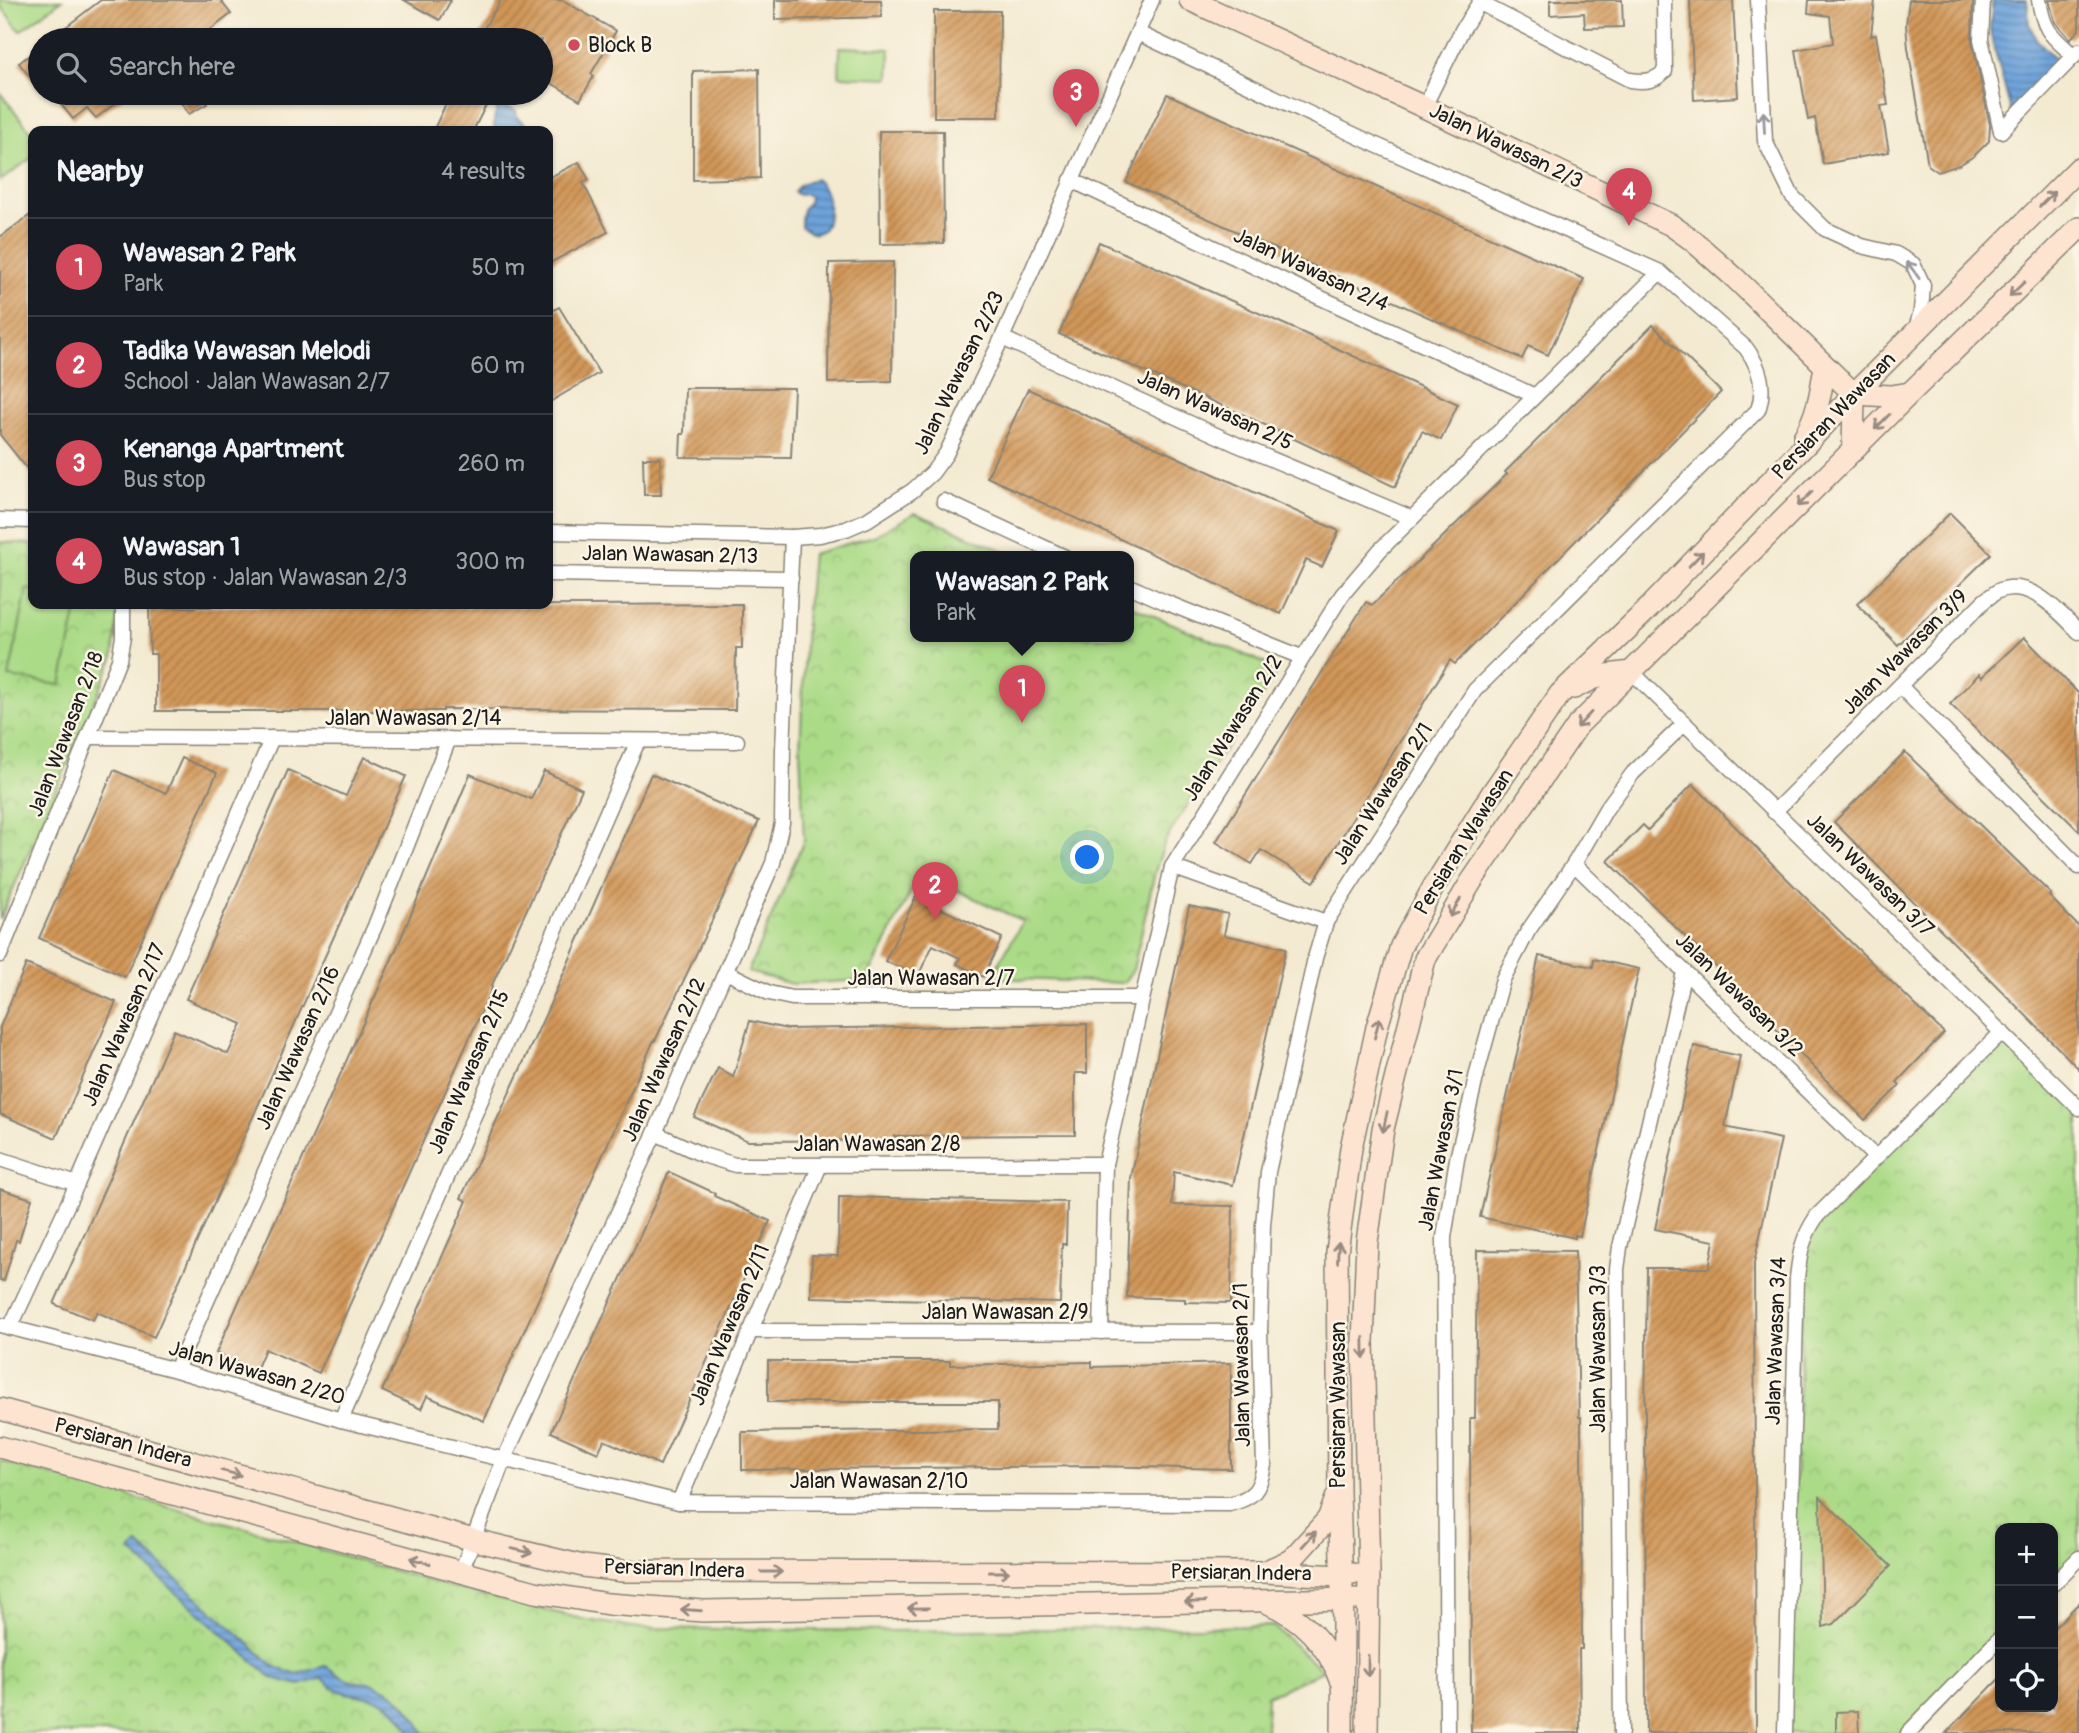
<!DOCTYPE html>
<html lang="en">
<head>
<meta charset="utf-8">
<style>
	body { margin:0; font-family:Pangolin,sans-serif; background:#20242c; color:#f1f3f6 }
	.controls { position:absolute; right:21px; bottom:21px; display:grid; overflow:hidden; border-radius:14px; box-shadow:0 2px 5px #0004 }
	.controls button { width:63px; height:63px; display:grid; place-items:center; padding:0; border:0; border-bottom:2px solid #363941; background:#171b24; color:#f1f3f6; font:35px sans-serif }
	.you { position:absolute; left:1088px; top:858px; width:24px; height:24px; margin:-18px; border:5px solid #fff; border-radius:50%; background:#1a73e8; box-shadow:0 0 0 10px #1a73e833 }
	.badge { display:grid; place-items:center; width:46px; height:46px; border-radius:50%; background:#d1495b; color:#fff; font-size:23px; font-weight:700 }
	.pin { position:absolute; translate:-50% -58px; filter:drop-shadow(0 2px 4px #0008) }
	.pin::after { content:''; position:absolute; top:37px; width:24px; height:21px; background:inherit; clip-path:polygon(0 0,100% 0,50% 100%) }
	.popup { position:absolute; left:910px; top:551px; width:224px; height:91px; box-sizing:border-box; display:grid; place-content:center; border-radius:14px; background:#171b24; filter:drop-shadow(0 2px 5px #0005); font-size:23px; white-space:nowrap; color:#9ea1a6 }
	.popup b { font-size:26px; color:#f1f3f6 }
	.popup::after { content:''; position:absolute; left:50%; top:100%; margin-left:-14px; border:14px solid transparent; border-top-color:#171b24 }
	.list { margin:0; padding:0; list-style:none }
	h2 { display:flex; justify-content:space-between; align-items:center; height:91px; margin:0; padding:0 28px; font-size:30px }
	h2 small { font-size:23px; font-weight:400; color:#9ea1a6 }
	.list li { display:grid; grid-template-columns:46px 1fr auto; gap:21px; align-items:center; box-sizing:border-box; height:98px; padding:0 28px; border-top:2px solid #363941 }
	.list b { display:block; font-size:26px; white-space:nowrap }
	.list p { margin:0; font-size:23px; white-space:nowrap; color:#9ea1a6 }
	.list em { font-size:23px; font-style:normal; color:#9ea1a6 }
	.icon { flex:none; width:38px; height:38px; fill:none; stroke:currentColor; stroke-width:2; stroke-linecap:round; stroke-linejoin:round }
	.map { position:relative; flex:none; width:2079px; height:1733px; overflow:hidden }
	.search { position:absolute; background:#171b24; box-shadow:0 2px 5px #0004; left:28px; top:28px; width:525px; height:77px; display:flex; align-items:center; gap:18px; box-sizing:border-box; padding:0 24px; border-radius:38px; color:#9ea1a6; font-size:26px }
	.panel { position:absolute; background:#171b24; box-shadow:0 2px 5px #0004; left:28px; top:126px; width:525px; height:483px; border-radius:14px }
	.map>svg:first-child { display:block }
	.park { fill:url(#park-crowns); stroke:#647c52; stroke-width:2 }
	.pitch { fill:#acdb88; stroke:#647c52; stroke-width:2 }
	.water { fill:url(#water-rules); stroke:#45607b; stroke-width:2 }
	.building { fill:url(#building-hatch) }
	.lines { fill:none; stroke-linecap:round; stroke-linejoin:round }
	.street-casing { stroke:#888376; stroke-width:17 }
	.secondary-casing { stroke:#888376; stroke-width:24 }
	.street { stroke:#fff; stroke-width:14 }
	.secondary { stroke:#fde4d1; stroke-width:21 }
	.oneway { stroke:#999 }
	.oneway2 { stroke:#988a80 }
	.poi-dot { fill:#d1495b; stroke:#fcf5e5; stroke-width:2.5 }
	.labels { text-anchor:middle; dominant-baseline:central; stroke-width:5; stroke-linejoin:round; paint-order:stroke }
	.poi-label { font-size:21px; fill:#1c1c1c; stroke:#fcf5e5; text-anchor:start }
	.street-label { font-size:21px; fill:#1c1c1c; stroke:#fcf5e5 }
</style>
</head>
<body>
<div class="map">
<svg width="2079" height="1733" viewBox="0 0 2079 1733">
	<defs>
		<pattern id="park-crowns" width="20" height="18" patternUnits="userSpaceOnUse" patternTransform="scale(1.75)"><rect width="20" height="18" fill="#acdb88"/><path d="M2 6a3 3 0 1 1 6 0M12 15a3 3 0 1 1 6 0" fill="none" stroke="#93bb75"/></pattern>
		<pattern id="water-rules" width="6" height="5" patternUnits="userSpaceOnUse" patternTransform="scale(1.75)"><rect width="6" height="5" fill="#6ea3da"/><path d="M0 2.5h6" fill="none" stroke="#5a84b0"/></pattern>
		<pattern id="building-hatch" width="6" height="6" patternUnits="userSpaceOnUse" patternTransform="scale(1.75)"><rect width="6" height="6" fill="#d19758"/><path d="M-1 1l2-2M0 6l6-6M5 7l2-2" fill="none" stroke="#a97a48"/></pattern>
	</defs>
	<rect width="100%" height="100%" fill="#fcf5e5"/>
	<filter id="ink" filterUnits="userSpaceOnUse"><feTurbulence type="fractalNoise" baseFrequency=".0143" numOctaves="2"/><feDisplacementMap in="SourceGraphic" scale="14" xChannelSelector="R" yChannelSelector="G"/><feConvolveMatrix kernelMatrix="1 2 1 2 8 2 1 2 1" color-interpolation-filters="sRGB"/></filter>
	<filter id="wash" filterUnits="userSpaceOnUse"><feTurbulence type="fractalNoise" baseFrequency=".00686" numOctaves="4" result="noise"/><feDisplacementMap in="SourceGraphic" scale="28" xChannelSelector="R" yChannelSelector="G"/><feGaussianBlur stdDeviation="1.57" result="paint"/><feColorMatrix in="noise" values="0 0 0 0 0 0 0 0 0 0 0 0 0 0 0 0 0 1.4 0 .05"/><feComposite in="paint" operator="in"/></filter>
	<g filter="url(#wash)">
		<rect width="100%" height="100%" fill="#f3ead1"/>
		<g class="park">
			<path d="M915,513L1018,557H915V637H1129V605L1278,669L1262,696L1197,790L1165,841L1155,872L1133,970L1123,983L990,978L1023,921L920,873L867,980L792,984L748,972L804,840L800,750L806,621L812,554L874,536Z"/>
			<path d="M0,542L33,544V604H117L118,612L113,659L0,919Z"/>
			<path d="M2002,1032L2079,1110V1558L2053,1584V1528H2000V1638L1908,1733H1785L1805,1233Z"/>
			<path d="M0,1461L286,1539L443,1585L586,1620L639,1628L897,1631L1273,1626L1323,1671L1267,1696L1266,1733H0Z"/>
		</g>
		<g class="pitch">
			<path d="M0,0H62L20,31L0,5Z"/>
			<path d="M840,47L890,49L889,78L839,76Z"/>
			<path d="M0,93L33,134V157L0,181Z"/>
			<path d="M27,589L33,590V604H78L61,685L9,677Z"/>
		</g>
		<g class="water">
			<path d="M1993,0H2027L2029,24L2036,39L2063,66L2011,111L1991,36L1990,27Z"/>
			<path d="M499,103L516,111L517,118C523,121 528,125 524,131H494V119Z"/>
			<path d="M815,179C834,191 834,238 811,233C810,232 802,227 801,227C801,218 801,207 809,203L810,197L805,194L799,195L794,192C798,185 806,181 815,179Z"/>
			<path d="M138,1544L274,1666C299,1679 301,1672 325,1666C333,1670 340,1677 348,1680C355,1683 363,1682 370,1683C398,1691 411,1710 425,1733H411C404,1722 397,1709 385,1703C370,1694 351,1697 335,1689C331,1686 326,1681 322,1678L300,1685L272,1678L131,1552Z"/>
		</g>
		<g id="blocks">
			<g class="building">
				<path d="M101,0H220L231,14L197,40H49Z"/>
				<path d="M404,0H451L440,20Z"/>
				<path d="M501,0H562L616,31L591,74L594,76L580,100L541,77V40H477Z"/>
				<path d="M775,0H881L882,17L775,20Z"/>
				<path d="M1550,0H1622L1623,27L1585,28L1584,13L1550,15Z"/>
				<path d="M1690,0H1733L1738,97L1694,100Z"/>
				<path d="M1809,0H1875L1871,36L1876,35L1888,105L1881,106L1889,152L1823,164L1815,118L1808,120L1796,50L1833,43L1830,16L1808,13Z"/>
				<path d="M1909,0H1973L1972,41L1990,125L1989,141L1974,156L1959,165L1938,172L1928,165L1908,48L1906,25Z"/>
				<path d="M2049,0H2079V30L2070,39L2055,22Z"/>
				<path d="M934,11H1000L999,117H934Z"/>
				<path d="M40,47V90L19,63Z"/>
				<path d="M759,69L760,178L693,180V71Z"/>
				<path d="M71,93H129L96,118L87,108L73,119L59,102Z"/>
				<path d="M174,93H200L207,104L189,114Z"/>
				<path d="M451,93H492L473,131H433Z"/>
				<path d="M1167,94L1584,279L1548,355L1528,346L1522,359L1126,182Z"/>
				<path d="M879,131H943L944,243L880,244Z"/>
				<path d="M579,162L589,180L583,183L608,232L548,264V178Z"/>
				<path d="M33,213V476L0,435V237Z"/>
				<path d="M1099,242L1288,326L1458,404L1441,440L1422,431L1395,487L1246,416L1059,334Z"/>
				<path d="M893,262L892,381L828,383L829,263Z"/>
				<path d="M559,307L599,373L548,403V313Z"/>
				<path d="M1653,325L1721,392L1455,664L1450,660L1314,882L1261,850L1252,864L1216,842L1366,602L1372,605L1409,570L1507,474L1505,472Z"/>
				<path d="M685,388H794L791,458L680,457L681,434H684Z"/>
				<path d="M1028,389L1339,531L1322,567L1306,560L1281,614L987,477Z"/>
				<path d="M643,458H660L661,495H644Z"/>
				<path d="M1950,513L1991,554L1898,645L1857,604Z"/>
				<path d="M380,604H440V606L742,604V648H736L735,710L443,709V711H156V654H150L149,608Z"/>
				<path d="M2024,637L2079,694V831L1950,704L1979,674L1982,677Z"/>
				<path d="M1905,752L2051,894L2049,896L2079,927V1069L1834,822Z"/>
				<path d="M364,757L406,776L154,1337L97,1312L93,1320L54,1304L174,1030L228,1054L242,1024L186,999L288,770L346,796Z"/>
				<path d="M182,758L217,773L125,977L39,938L114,770L166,793Z"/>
				<path d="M544,771L582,789L491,987L492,988L319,1373L265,1349L256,1370L216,1353L398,945L470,774L531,799Z"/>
				<path d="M651,774L759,821L655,1041L654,1040L484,1421L427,1396L421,1409L382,1391L467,1201L461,1198L548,1009Z"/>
				<path d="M1693,784L1825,917L1944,1033L1897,1082L1900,1085L1865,1120L1711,962L1608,861L1643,825L1648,830Z"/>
				<path d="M923,882L936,888L929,903L1002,938L983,977L957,964L960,958L933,945L918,976L885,961Z"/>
				<path d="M1189,906L1228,914L1224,935L1286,948L1233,1185L1174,1172L1172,1205L1233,1206L1231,1303L1185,1302V1299L1127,1297L1131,1178Z"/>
				<path d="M1539,956L1593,967L1594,959L1639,969L1580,1236L1575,1235V1238L1480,1217Z"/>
				<path d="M26,964L116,1002L56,1138L0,1114V1027Z"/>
				<path d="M750,1021L787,1029L1087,1024V1073H1075V1135L894,1136V1140L748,1141L694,1117L718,1068L733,1077Z"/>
				<path d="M1694,1046L1740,1056L1725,1127L1781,1139L1754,1263L1756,1733H1646L1645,1419L1647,1268H1709L1714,1241L1655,1229Z"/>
				<path d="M669,1172L715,1193L714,1196L770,1221L660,1465L604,1440L598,1453L551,1432Z"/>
				<path d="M0,1189L32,1199L19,1241L16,1240L4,1281L0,1280Z"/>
				<path d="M839,1197L1067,1202L1066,1244H1062L1060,1303L811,1297L812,1255L838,1256Z"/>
				<path d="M1477,1250L1575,1251L1579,1417H1581L1582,1649H1579L1580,1733H1471L1470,1418H1475Z"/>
				<path d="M768,1361H950V1365L1092,1362V1367L1231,1363V1469L1091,1466L742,1470V1432L998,1429V1402H768Z"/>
				<path d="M1820,1497L1891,1566L1834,1624L1823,1627Z"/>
				<path d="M2079,1603V1733H1946L2000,1678V1707H2053V1629Z"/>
				<path d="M1858,1711L1859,1733H1836V1712Z"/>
			</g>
		</g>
	</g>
	<g filter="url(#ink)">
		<use href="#blocks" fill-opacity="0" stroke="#888376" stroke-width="2"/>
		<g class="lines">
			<g class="street-casing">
				<g id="street">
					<path d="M1758,0L1765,141L1792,196L1825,229L1862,246L1896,254L1913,264L1923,285L1921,311L1916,329"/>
					<path d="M1983,0L1981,39L2001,131"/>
					<path d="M2039,0C2044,32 2051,35 2074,56"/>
					<path d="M1480,3L1630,80C1644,82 1654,82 1665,71L1664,0"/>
					<path d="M1424,107L1462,30L1481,0"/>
					<path d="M2001,131L2079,51"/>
					<path d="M1071,180L1308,292L1535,396"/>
					<path d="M1002,338L1238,445L1412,518"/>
					<path d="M944,501L1065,557"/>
					<path d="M0,520L33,521"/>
					<path d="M548,532L792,537L820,535L846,529L867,520L912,491L932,473L946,454L1002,338L1152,0"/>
					<path d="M548,574L791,578"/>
					<path d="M1129,586L1165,602L1301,657"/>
					<path d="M1632,672L2079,1108"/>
					<path d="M1900,686L2079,867"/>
					<path d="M88,737L737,741"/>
					<path d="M1774,812L1984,601C1988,598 1993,594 1998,591C2030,577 2060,613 2079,632"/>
					<path d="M1574,864L1875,1157"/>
					<path d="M1172,867L1326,922"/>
					<path d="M0,955L119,660L123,637V604"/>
					<path d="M726,972L769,993L792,998H1141"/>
					<path d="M655,1133L703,1155L735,1165L1105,1164"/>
					<path d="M0,1159L77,1184"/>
					<path d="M0,1325L176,1370L341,1420L679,1502L1229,1504C1254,1498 1260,1490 1264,1465L1260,1332L1263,1225L1268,1172L1315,958L1326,922L1475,690L1758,410C1766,387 1760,367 1746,348L1660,272L1376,145L1138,33"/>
					<path d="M10,1328L77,1184L272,738"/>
					<path d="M750,1331L1260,1332"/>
					<path d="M1101,1332L1105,1164L1172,867L1342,595L1380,550L1660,272"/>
					<path d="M176,1370L375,926L449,739"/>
					<path d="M341,1420L638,741"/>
					<path d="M679,1502L820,1165"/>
					<path d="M461,1572L503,1461L655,1133L773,863L782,823L783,749L792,537"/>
					<path d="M2053,1584L2079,1558"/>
					<path d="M1447,1733L1444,1237L1457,1159L1478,1069L1503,979L1528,931L1574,864L1606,809L1633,773L1685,723"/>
					<path d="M1621,1733L1617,1269L1620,1247L1684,972"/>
					<path d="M1785,1733L1797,1278C1800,1252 1802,1238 1817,1216L2002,1032"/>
					<path d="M1908,1733L2000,1638"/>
				</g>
			</g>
			<g class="secondary-casing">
				<g id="secondary">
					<path d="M1190,0L1424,107L1671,225L1692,240L1735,278L1854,394"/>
					<path d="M1854,394L1891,396L1910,393"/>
					<path d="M1804,437C1818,414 1821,391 1825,366"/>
					<path d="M1853,451L1854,394"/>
					<path d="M1574,688L1599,676L1632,672"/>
					<path d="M0,1409L474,1540L583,1566L623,1571L1264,1572L1341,1576L1353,1574"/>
					<path d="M0,1447L535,1592L608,1604L703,1611L1356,1599"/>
					<path d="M1266,1571L1291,1560L1328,1519L1337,1496"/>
					<path d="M1266,1602C1301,1617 1328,1644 1340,1680"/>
					<path d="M1342,1733L1343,1624L1339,1492L1337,1252L1351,1148L1377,1027L1401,946L1434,886L1492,793L1560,694L1649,608L1854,394L2079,168"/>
					<path d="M1367,1733L1369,1572L1363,1342L1367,1242L1383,1129L1425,959L1471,882L1578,725L1910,393L2079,228"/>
				</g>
			</g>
			<use href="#street" class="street"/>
			<use href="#secondary" class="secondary"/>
		</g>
		<defs><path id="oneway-shaft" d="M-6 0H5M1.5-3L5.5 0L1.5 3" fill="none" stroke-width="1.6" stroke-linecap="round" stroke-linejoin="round" transform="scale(1.75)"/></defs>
		<g class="oneway">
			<use href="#oneway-shaft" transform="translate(1764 122) rotate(-93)"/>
			<use href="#oneway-shaft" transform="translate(1913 270) rotate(-126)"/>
		</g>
		<g class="oneway2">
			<use href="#oneway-shaft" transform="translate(2047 199) rotate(-45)"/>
			<use href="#oneway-shaft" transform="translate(2017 289) rotate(136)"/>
			<use href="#oneway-shaft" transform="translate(1882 422) rotate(135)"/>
			<use href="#oneway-shaft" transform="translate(1805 499) rotate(135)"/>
			<use href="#oneway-shaft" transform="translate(1696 559) rotate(-46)"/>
			<use href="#oneway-shaft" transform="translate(1584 720) rotate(133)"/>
			<use href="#oneway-shaft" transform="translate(1455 908) rotate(121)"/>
			<use href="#oneway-shaft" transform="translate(1377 1028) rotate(-76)"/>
			<use href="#oneway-shaft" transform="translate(1385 1122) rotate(102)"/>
			<use href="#oneway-shaft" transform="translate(1338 1252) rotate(-87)"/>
			<use href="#oneway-shaft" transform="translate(1364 1348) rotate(89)"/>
			<use href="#oneway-shaft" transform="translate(231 1473) rotate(15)"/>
			<use href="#oneway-shaft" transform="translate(1309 1539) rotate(-48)"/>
			<use href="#oneway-shaft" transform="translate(522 1551) rotate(13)"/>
			<use href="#oneway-shaft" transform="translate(420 1561) rotate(-165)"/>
			<use href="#oneway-shaft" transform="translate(772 1572)"/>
			<use href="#oneway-shaft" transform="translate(999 1572)"/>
			<use href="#oneway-shaft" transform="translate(1195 1602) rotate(179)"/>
			<use href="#oneway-shaft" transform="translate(918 1608) rotate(179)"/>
			<use href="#oneway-shaft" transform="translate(691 1610) rotate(-176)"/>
			<use href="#oneway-shaft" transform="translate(1368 1666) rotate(91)"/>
		</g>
	</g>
	<circle class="poi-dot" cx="574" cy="45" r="7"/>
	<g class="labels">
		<g class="poi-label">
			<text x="588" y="45">Block B</text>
		</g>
		<g class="street-label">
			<text transform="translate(1506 146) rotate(26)">Jalan Wawasan 2/3</text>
			<text transform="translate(1311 270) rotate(25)">Jalan Wawasan 2/4</text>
			<text transform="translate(959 373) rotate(-64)">Jalan Wawasan 2/23</text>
			<text transform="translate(1215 410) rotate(24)">Jalan Wawasan 2/5</text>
			<text transform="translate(1834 416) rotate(-46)">Persiaran Wawasan</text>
			<text transform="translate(670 555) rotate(1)">Jalan Wawasan 2/13</text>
			<text transform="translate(1905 652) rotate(-45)">Jalan Wawasan 3/9</text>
			<text x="413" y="718">Jalan Wawasan 2/14</text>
			<text transform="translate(1233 728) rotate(-58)">Jalan Wawasan 2/2</text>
			<text transform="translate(66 734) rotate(-69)">Jalan Wawasan 2/18</text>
			<text transform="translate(1383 794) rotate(-57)">Jalan Wawasan 2/1</text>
			<text transform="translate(1464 842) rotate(-58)">Persiaran Wawasan</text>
			<text transform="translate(1870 875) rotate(44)">Jalan Wawasan 3/7</text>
			<text x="931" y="978">Jalan Wawasan 2/7</text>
			<text transform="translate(1739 995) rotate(44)">Jalan Wawasan 3/2</text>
			<text transform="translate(124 1025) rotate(-66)">Jalan Wawasan 2/17</text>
			<text transform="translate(298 1048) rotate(-66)">Jalan Wawasan 2/16</text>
			<text transform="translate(664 1060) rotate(-66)">Jalan Wawasan 2/12</text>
			<text transform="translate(469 1072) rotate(-67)">Jalan Wawasan 2/15</text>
			<text x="877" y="1144">Jalan Wawasan 2/8</text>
			<text transform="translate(1441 1150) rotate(-79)">Jalan Wawasan 3/1</text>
			<text x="1005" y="1312">Jalan Wawasan 2/9</text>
			<text transform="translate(730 1325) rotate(-67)">Jalan Wawasan 2/11</text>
			<text transform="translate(1776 1341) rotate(-88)">Jalan Wawasan 3/4</text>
			<text transform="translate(1598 1349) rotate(-90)">Jalan Wawasan 3/3</text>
			<text transform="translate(1242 1365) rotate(-91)">Jalan Wawasan 2/1</text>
			<text transform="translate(257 1373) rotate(16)">Jalan Wawasan 2/20</text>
			<text transform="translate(1338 1405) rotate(-90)">Persiaran Wawasan</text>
			<text transform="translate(123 1443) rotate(15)">Persiaran Indera</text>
			<text x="879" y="1481">Jalan Wawasan 2/10</text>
			<text transform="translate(674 1569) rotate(2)">Persiaran Indera</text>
			<text transform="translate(1241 1573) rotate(1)">Persiaran Indera</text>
		</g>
	</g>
</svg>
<div class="controls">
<button>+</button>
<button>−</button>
<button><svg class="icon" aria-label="locate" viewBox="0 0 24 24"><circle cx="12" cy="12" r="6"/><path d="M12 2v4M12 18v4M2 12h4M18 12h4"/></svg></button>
</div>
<div class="you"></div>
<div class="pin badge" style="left:1022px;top:723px">1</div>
<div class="popup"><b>Wawasan 2 Park</b>Park</div>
<div class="pin badge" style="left:935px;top:920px">2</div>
<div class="pin badge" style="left:1076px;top:127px">3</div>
<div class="pin badge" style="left:1629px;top:226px">4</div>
<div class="search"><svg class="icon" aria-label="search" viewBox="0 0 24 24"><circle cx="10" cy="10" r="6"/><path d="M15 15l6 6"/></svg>Search here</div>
<section class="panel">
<h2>Nearby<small>4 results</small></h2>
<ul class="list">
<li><span class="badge">1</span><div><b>Wawasan 2 Park</b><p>Park</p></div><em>50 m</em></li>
<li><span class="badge">2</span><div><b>Tadika Wawasan Melodi</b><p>School · Jalan Wawasan 2/7</p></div><em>60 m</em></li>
<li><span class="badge">3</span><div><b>Kenanga Apartment</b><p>Bus stop</p></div><em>260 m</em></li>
<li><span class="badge">4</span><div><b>Wawasan 1</b><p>Bus stop · Jalan Wawasan 2/3</p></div><em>300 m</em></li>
</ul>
</section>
</div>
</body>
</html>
